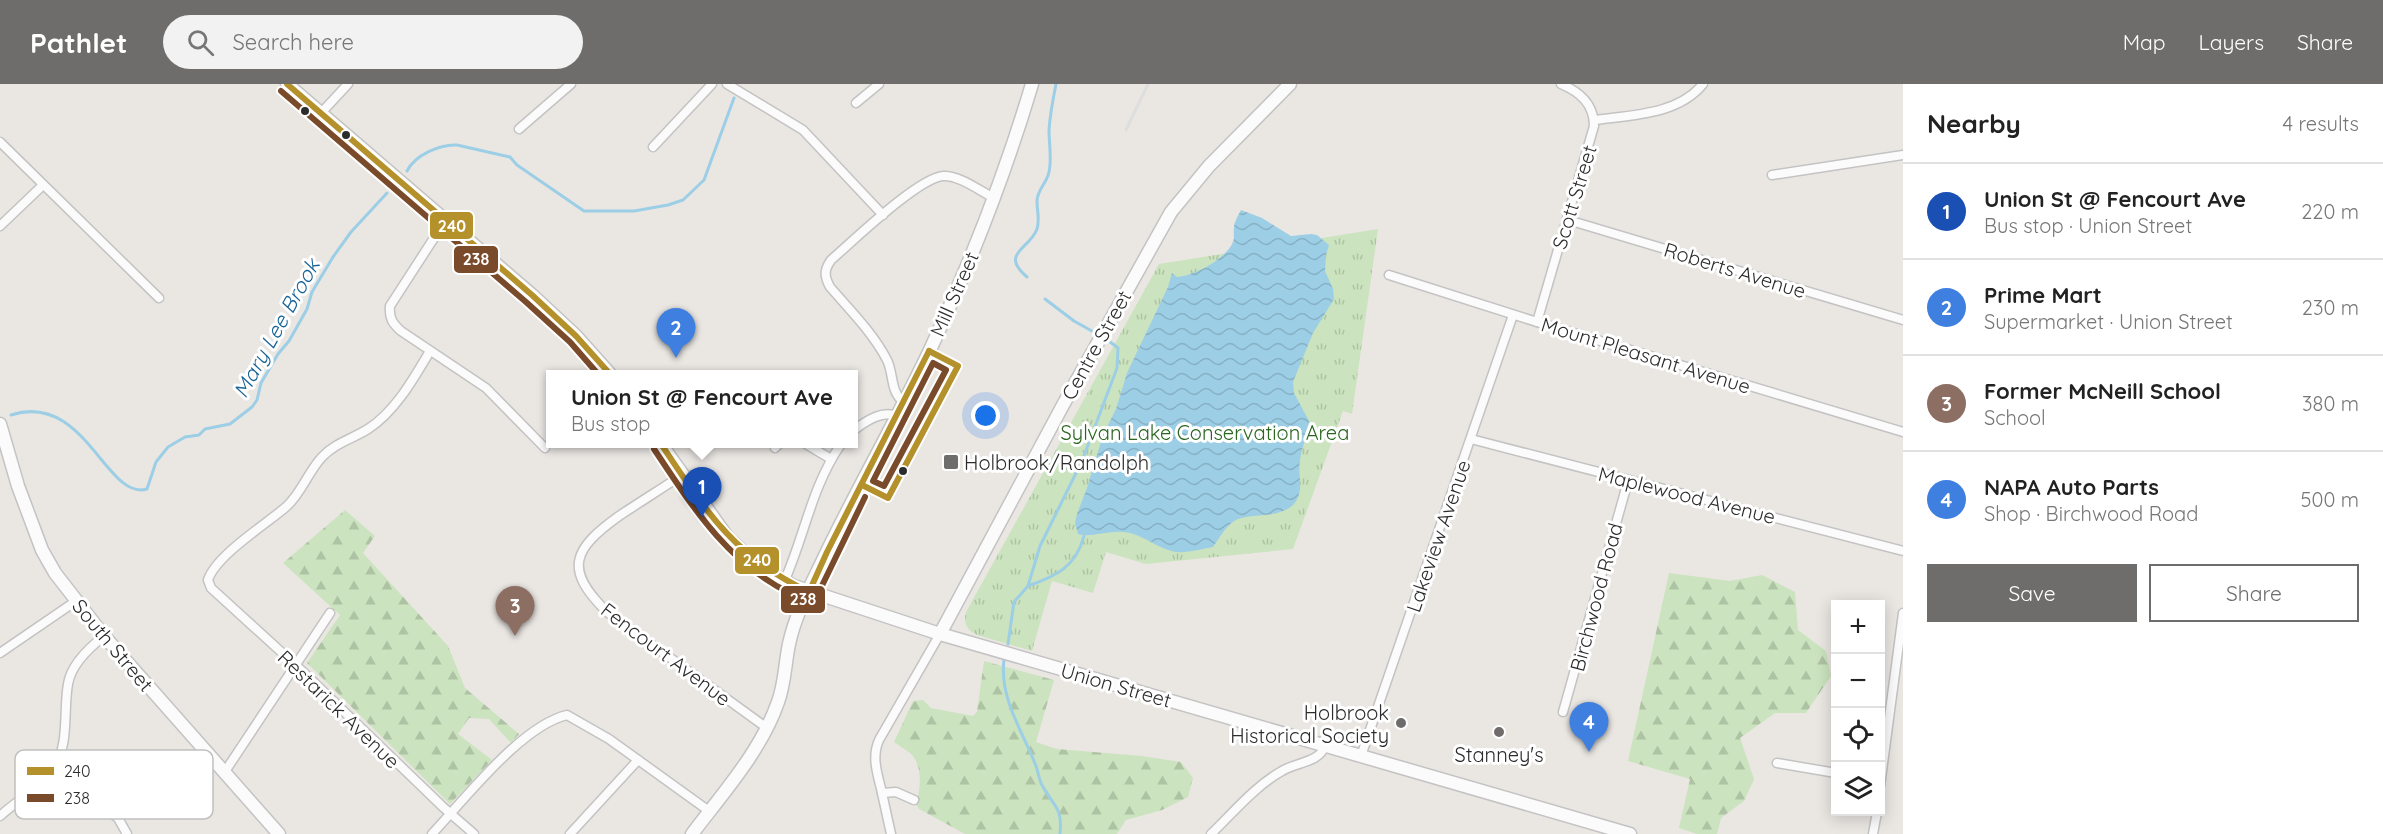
<!DOCTYPE html>
<html lang="en">
<head>
<meta charset="utf-8">
<style>
	body { margin:0; font-family:Quicksand,sans-serif; background:#f2f2f2; color:#222 }
	.controls { position:absolute; right:18px; bottom:18px; display:grid; overflow:hidden; border-radius:0px; box-shadow:0 3px 15px #0003 }
	.controls button { width:54px; height:54px; display:grid; place-items:center; padding:0; border:0; border-bottom:2px solid #e0e0e0; background:#fff; color:#222; font:30px sans-serif }
	.you { position:absolute; left:986px; top:332px; width:21px; height:21px; margin:-15px; border:4px solid #fff; border-radius:50%; background:#1a73e8; box-shadow:0 0 0 9px #1a73e833 }
	.badge { display:grid; place-items:center; width:39px; height:39px; border-radius:50%; background:#6e6d6c; color:#fff; font-size:20px; font-weight:700 }
	.pin { position:absolute; translate:-50% -50px; filter:drop-shadow(0 2px 3px #0008) }
	.pin::after { content:''; position:absolute; top:32px; width:21px; height:18px; background:inherit; clip-path:polygon(0 0,100% 0,50% 100%) }
	.popup { position:absolute; left:546px; top:286px; width:312px; height:78px; box-sizing:border-box; display:grid; place-content:center; border-radius:0px; background:#fff; filter:drop-shadow(0 2px 4px #0005); font-size:20px; white-space:nowrap; color:#767676 }
	.popup b { font-size:22px; color:#222 }
	.popup::after { content:''; position:absolute; left:50%; top:100%; margin-left:-12px; border:12px solid transparent; border-top-color:#fff }
	.list { margin:0; padding:0; list-style:none }
	h2 { display:flex; justify-content:space-between; align-items:center; height:78px; margin:0; padding:0 24px; font-size:26px }
	h2 small { font-size:20px; font-weight:400; color:#767676 }
	.list li { display:grid; grid-template-columns:39px 1fr auto; gap:18px; align-items:center; box-sizing:border-box; height:96px; padding:0 24px; border-top:2px solid #e0e0e0 }
	.list b { display:block; font-size:22px; white-space:nowrap }
	.list p { margin:0; font-size:20px; white-space:nowrap; color:#767676 }
	.list em { font-size:20px; font-style:normal; color:#767676 }
	.actions { display:flex; gap:12px; padding:18px 24px }
	.actions a { flex:1; padding:14px 0; border:2px solid #6e6d6c; border-radius:0px; text-align:center; font-size:21px; color:#6e6d6c }
	.actions .main { background:#6e6d6c; color:#fff }
	.icon { flex:none; width:33px; height:33px; fill:none; stroke:currentColor; stroke-width:2; stroke-linecap:round; stroke-linejoin:round }
	.map { position:relative; flex:none; width:1903px; height:750px; overflow:hidden }
	header { display:flex; align-items:center; gap:36px; box-sizing:border-box; height:84px; padding:0 30px; background:#6e6d6c; color:#fff }
	header strong { font-size:28px }
	nav { display:flex; gap:33px; margin-inline-start:auto; font-size:21px }
	.search { width:420px; height:54px; background:#f2f2f2; display:flex; align-items:center; gap:15px; box-sizing:border-box; padding:0 21px; border-radius:33px; color:#767676; font-size:22px }
	main { display:flex }
	aside { flex:1; background:#fff }
	.map>svg:first-child { display:block }
	.forest { fill:url(#forest-firs) }
	.park { fill:url(#park-tufts) }
	.water { fill:url(#water-waves) }
	.lines { fill:none; stroke-linecap:round; stroke-linejoin:round }
	.stream { stroke:#9ccee6; stroke-width:3 }
	.street-casing { stroke:#c4c3c3; stroke-width:11 }
	.secondary-casing { stroke:#c4c3c3; stroke-width:15 }
	.street { stroke:#fcfbfb; stroke-width:8 }
	.secondary { stroke:#fcfbfb; stroke-width:12 }
	.rail { stroke:#dedee0; stroke-width:3 }
	.bus-1-casing { stroke:#fff; stroke-width:10 }
	.bus-2-casing { stroke:#fff; stroke-width:10 }
	.bus-1 { stroke:#b5912c; stroke-width:6 }
	.bus-2 { stroke:#7a4b2a; stroke-width:6 }
	.bus-dot { fill:#2c2c2c; stroke:#fff; stroke-width:2 }
	.poi-dot { fill:#6e6d6c; stroke:#fff; stroke-width:2 }
	.labels { text-anchor:middle; dominant-baseline:central; stroke-width:6; stroke-linejoin:round; paint-order:stroke }
	.street-label { font-size:20px; fill:#2c2c2c; stroke:#fff }
	.park-label { font-size:20px; fill:#2a661f; stroke:#fff }
	.poi-label { font-size:20px; fill:#2c2c2c; stroke:#fff; text-anchor:start }
	.water-label { font-size:21px; font-style:italic; fill:#166397; stroke:#fff }
	.key { fill:#fff; stroke:#c0c0c0; stroke-width:1.5 }
	.key-label { font-size:16px; fill:#2c2c2c }
	.line-badge { stroke:#fff; stroke-width:2 }
	.badge-label { font-size:16px; text-anchor:middle; font-weight:bold; fill:#fff }
</style>
</head>
<body>
<header>
<strong>Pathlet</strong>
<div class="search"><svg class="icon" aria-label="search" viewBox="0 0 24 24"><circle cx="10" cy="10" r="6"/><path d="M15 15l6 6"/></svg>Search here</div>
<nav><a>Map</a><a>Layers</a><a>Share</a></nav>
</header>
<main>
<div class="map">
<svg width="1903" height="750" viewBox="0 0 1903 750">
	<defs>
		<pattern id="forest-firs" width="22" height="20" patternUnits="userSpaceOnUse" patternTransform="scale(1.5)"><rect width="22" height="20" fill="#cbe3be"/><path d="M5 1l3.5 6h-7zM16 11l3.5 6h-7z" fill="#aec3a3"/></pattern>
		<pattern id="park-tufts" width="24" height="20" patternUnits="userSpaceOnUse" patternTransform="scale(1.5)"><rect width="24" height="20" fill="#cbe3be"/><path d="M3 7l-1-3M5 7V3M7 7l1-3M15 17l-1-3M17 17v-4M19 17l1-3" fill="none" stroke="#aec3a3"/></pattern>
		<pattern id="water-waves" width="16" height="10" patternUnits="userSpaceOnUse" patternTransform="scale(1.5)"><rect width="16" height="10" fill="#9ccee6"/><path d="M0 5q4-4 8 0t8 0" fill="none" stroke="#87b1c5"/></pattern>
	</defs>
	<rect width="100%" height="100%" fill="#eae7e3"/>
	<g class="forest">
		<path d="M345,426L375,452L363,469L448,562L465,604L519,650L511,659L489,635L469,634L458,650L492,676L450,720L307,579L340,531L283,479Z"/>
		<path d="M1669,489L1730,497L1762,491L1795,508L1798,546L1826,567L1831,592L1806,629H1775L1740,654L1754,695L1744,717L1721,734L1717,750H1697L1679,744L1690,695L1628,677Z"/>
		<path d="M984,577L1054,596L1036,658L1057,665L1142,672L1181,678L1193,694L1188,713L1162,726L1126,736L1117,750H965L919,725L916,720C921,705 923,680 910,669C905,665 899,662 894,658L913,617L923,616L931,624L973,632L977,628Z"/>
	</g>
	<path class="park" d="M1378,145L1352,330L1343,327L1293,465L1146,480L1106,468L1093,509L1052,497L1032,567L977,551C967,546 963,539 966,528L1159,180Z"/>
	<path class="water" d="M1241,126L1262,134L1291,152L1311,150L1317,151L1329,161L1326,171L1325,187L1333,205L1334,215L1313,249L1293,298L1294,309L1309,337C1309,350 1301,363 1300,377C1298,387 1301,396 1300,405C1296,440 1251,426 1234,437C1225,443 1219,455 1213,463C1201,465 1189,469 1176,468C1158,465 1143,450 1124,448C1110,446 1089,454 1078,450L1075,439L1077,430L1087,404L1103,351L1116,325L1127,289L1168,203L1172,189L1177,193C1194,192 1226,175 1233,158C1235,153 1233,149 1234,144C1234,138 1238,132 1241,126Z"/>
	<g class="lines">
		<g class="stream">
			<path d="M407,87C415,71 440,60 457,61L510,73L517,81L584,127H634L668,121L683,116L704,96L734,14"/>
			<path d="M1027,193C999,169 1030,165 1037,145C1040,134 1037,128 1037,117C1037,106 1047,99 1049,88C1052,75 1049,60 1049,46C1050,31 1053,15 1056,0"/>
			<path d="M1045,215L1074,237L1099,251"/>
			<path d="M11,331C85,307 106,417 147,405L156,378L168,363L185,353L199,351L205,345L230,340L252,323L257,316L261,299L278,270L289,257L307,225L312,208L333,173L351,148L387,109"/>
			<path d="M1028,502C1056,492 1076,483 1084,452"/>
			<path d="M1008,560L1014,518L1028,502L1040,462L1082,377L1117,284L1118,264L1105,254"/>
			<path d="M1004,576C999,614 1023,648 1036,682C1038,688 1039,694 1041,699C1052,722 1063,721 1060,750"/>
		</g>
		<g class="street-casing">
			<g id="street">
				<path d="M727,0L803,46L883,131"/>
				<path d="M856,19L879,0"/>
				<path d="M321,29L348,0"/>
				<path d="M1594,36C1631,31 1678,31 1703,0"/>
				<path d="M519,45L571,0"/>
				<path d="M0,58L159,214"/>
				<path d="M653,63L712,0"/>
				<path d="M1772,91L1903,71"/>
				<path d="M1568,136L1903,236"/>
				<path d="M445,137L390,222C389,234 392,239 401,247L486,304L545,364"/>
				<path d="M0,142L43,101"/>
				<path d="M1389,191L1537,238L1903,348"/>
				<path d="M1537,238L1594,42C1594,20 1580,8 1561,0"/>
				<path d="M430,267C414,294 395,328 368,345C352,355 335,359 322,373C308,388 302,408 287,422C268,439 216,471 208,496L211,504L301,586L443,723L474,750"/>
				<path d="M904,318C890,309 894,290 887,276C873,249 850,226 830,203C824,192 824,186 831,176C852,158 918,94 943,92C959,91 980,107 994,114"/>
				<path d="M854,346C866,337 882,326 897,332"/>
				<path d="M1471,355L1903,467"/>
				<path d="M806,360L831,375"/>
				<path d="M775,364L779,360"/>
				<path d="M682,391C661,405 640,418 619,432C573,465 563,485 607,528L767,644"/>
				<path d="M784,498C805,451 811,404 841,360"/>
				<path d="M0,569L76,517"/>
				<path d="M1563,628L1628,397"/>
				<path d="M1361,672L1513,231"/>
				<path d="M1777,679L1836,689"/>
				<path d="M52,686L118,734L127,750"/>
				<path d="M224,689L330,529"/>
				<path d="M1880,702L1903,529"/>
				<path d="M882,709L891,750"/>
				<path d="M914,716L896,708L882,709C878,691 871,674 879,656L940,550"/>
				<path d="M0,732C15,718 42,702 53,686C70,660 63,628 68,600C71,581 90,563 104,552"/>
				<path d="M432,750C465,715 521,642 567,631L609,655L709,727"/>
				<path d="M570,750L638,676"/>
				<path d="M1211,750C1233,729 1255,702 1282,687C1296,678 1319,679 1325,662"/>
				<path d="M1873,750L1877,728"/>
			</g>
		</g>
		<g class="secondary-casing">
			<g id="secondary">
				<path d="M287,0L532,211L576,252L610,290"/>
				<path d="M0,340L18,402L42,466L55,489L104,552L279,750"/>
				<path d="M661,360L728,454L761,484L794,502L940,550L1630,750"/>
				<path d="M940,550L1063,321L1171,128L1209,82L1290,0"/>
				<path d="M692,750C723,709 761,667 778,618C785,599 785,579 789,560C795,532 809,505 821,480C855,408 896,338 930,266C970,180 1005,91 1032,0"/>
			</g>
		</g>
		<use href="#street" class="street"/>
		<use href="#secondary" class="secondary"/>
		<path class="rail" d="M1126,46L1148,0"/>
		<g class="bus-1-casing">
			<g id="bus-1">
				<path d="M287,0L532,211L576,252L610,290"/>
				<path d="M661,360C706,427 733,472 809,508"/>
				<path d="M862,401L888,414L958,282L929,267"/>
				<path d="M809,508L827,468L929,267"/>
			</g>
		</g>
		<g class="bus-2-casing">
			<g id="bus-2">
				<path d="M281,7L526,218L570,258L598,290"/>
				<path d="M933,279L946,286L884,402L873,397Z"/>
				<path d="M654,365C692,422 728,480 792,510C801,514 809,521 817,512L865,413"/>
			</g>
		</g>
		<use href="#bus-1" class="bus-1"/>
		<use href="#bus-2" class="bus-2"/>
	</g>
	<g class="bus-dot">
		<circle cx="305" cy="27" r="5"/>
		<circle cx="346" cy="51" r="5"/>
		<circle cx="903" cy="387" r="5"/>
	</g>
	<g class="poi-dot">
		<rect x="943" y="370" width="16" height="16" rx="3"/>
		<circle cx="1401" cy="639" r="6"/>
		<circle cx="1499" cy="648" r="6"/>
	</g>
	<g class="labels">
		<g class="street-label">
			<text transform="translate(1574 113) rotate(-73)">Scott Street</text>
			<text transform="translate(1735 186) rotate(17)">Roberts Avenue</text>
			<text transform="translate(954 210) rotate(-66)">Mill Street</text>
			<text transform="translate(1096 261) rotate(-61)">Centre Street</text>
			<text transform="translate(1646 271) rotate(17)">Mount Pleasant Avenue</text>
			<text transform="translate(1687 411) rotate(14)">Maplewood Avenue</text>
			<text transform="translate(1438 452) rotate(-71)">Lakeview Avenue</text>
			<text transform="translate(1596 513) rotate(-75)">Birchwood Road</text>
			<text transform="translate(113 561) rotate(50)">South Street</text>
			<text transform="translate(666 570) rotate(37)">Fencourt Avenue</text>
			<text transform="translate(1116 601) rotate(16)">Union Street</text>
			<text transform="translate(339 625) rotate(44)">Restarick Avenue</text>
		</g>
		<g class="park-label">
			<text x="1205" y="348">Sylvan Lake Conservation Area</text>
		</g>
		<g class="poi-label">
			<text x="964" y="378">Holbrook/Randolph</text>
			<text x="1389" y="628" text-anchor="end">Holbrook<tspan x="1389" dy="23">Historical Society</tspan></text>
			<text x="1499" y="670" text-anchor="middle">Stanney's</text>
		</g>
		<g class="water-label">
			<text transform="translate(276 244) rotate(-61)">Mary Lee Brook</text>
		</g>
	</g>
	<rect x="15" y="666" width="198" height="69" rx="9" class="key"/>
	<rect x="27" y="683" width="27" height="8" fill="#b5912c"/>
	<rect x="27" y="710" width="27" height="8" fill="#7a4b2a"/>
	<g class="key-label">
		<text x="64" y="693">240</text>
		<text x="64" y="720">238</text>
	</g>
	<g class="line-badge">
		<rect x="429" y="127" width="45" height="29" rx="6" fill="#b5912c"/>
		<rect x="453" y="161" width="46" height="29" rx="6" fill="#7a4b2a"/>
		<rect x="734" y="462" width="46" height="29" rx="6" fill="#b5912c"/>
		<rect x="780" y="501" width="46" height="29" rx="6" fill="#7a4b2a"/>
	</g>
	<g class="badge-label">
		<text x="452" y="148">240</text>
		<text x="476" y="181">238</text>
		<text x="757" y="482">240</text>
		<text x="803" y="521">238</text>
	</g>
</svg>
<div class="controls">
<button>+</button>
<button>−</button>
<button><svg class="icon" aria-label="locate" viewBox="0 0 24 24"><circle cx="12" cy="12" r="6"/><path d="M12 2v4M12 18v4M2 12h4M18 12h4"/></svg></button>
<button><svg class="icon" aria-label="layers" viewBox="0 0 24 24"><path d="M12 4l9 5-9 5-9-5zM3 14l9 5 9-5"/></svg></button>
</div>
<div class="you"></div>
<div class="pin badge" style="left:702px;top:433px;background:#1a4fb4">1</div>
<div class="popup"><b>Union St @ Fencourt Ave</b>Bus stop</div>
<div class="pin badge" style="left:676px;top:274px;background:#3f7fe0">2</div>
<div class="pin badge" style="left:515px;top:552px;background:#8d6e63">3</div>
<div class="pin badge" style="left:1589px;top:668px;background:#3f7fe0">4</div>
</div>
<aside>
<h2>Nearby<small>4 results</small></h2>
<ul class="list">
<li><span class="badge" style="background:#1a4fb4">1</span><div><b>Union St @ Fencourt Ave</b><p>Bus stop · Union Street</p></div><em>220 m</em></li>
<li><span class="badge" style="background:#3f7fe0">2</span><div><b>Prime Mart</b><p>Supermarket · Union Street</p></div><em>230 m</em></li>
<li><span class="badge" style="background:#8d6e63">3</span><div><b>Former McNeill School</b><p>School</p></div><em>380 m</em></li>
<li><span class="badge" style="background:#3f7fe0">4</span><div><b>NAPA Auto Parts</b><p>Shop · Birchwood Road</p></div><em>500 m</em></li>
</ul>
<div class="actions"><a class="main">Save</a><a>Share</a></div>
</aside>
</main>
</body>
</html>
